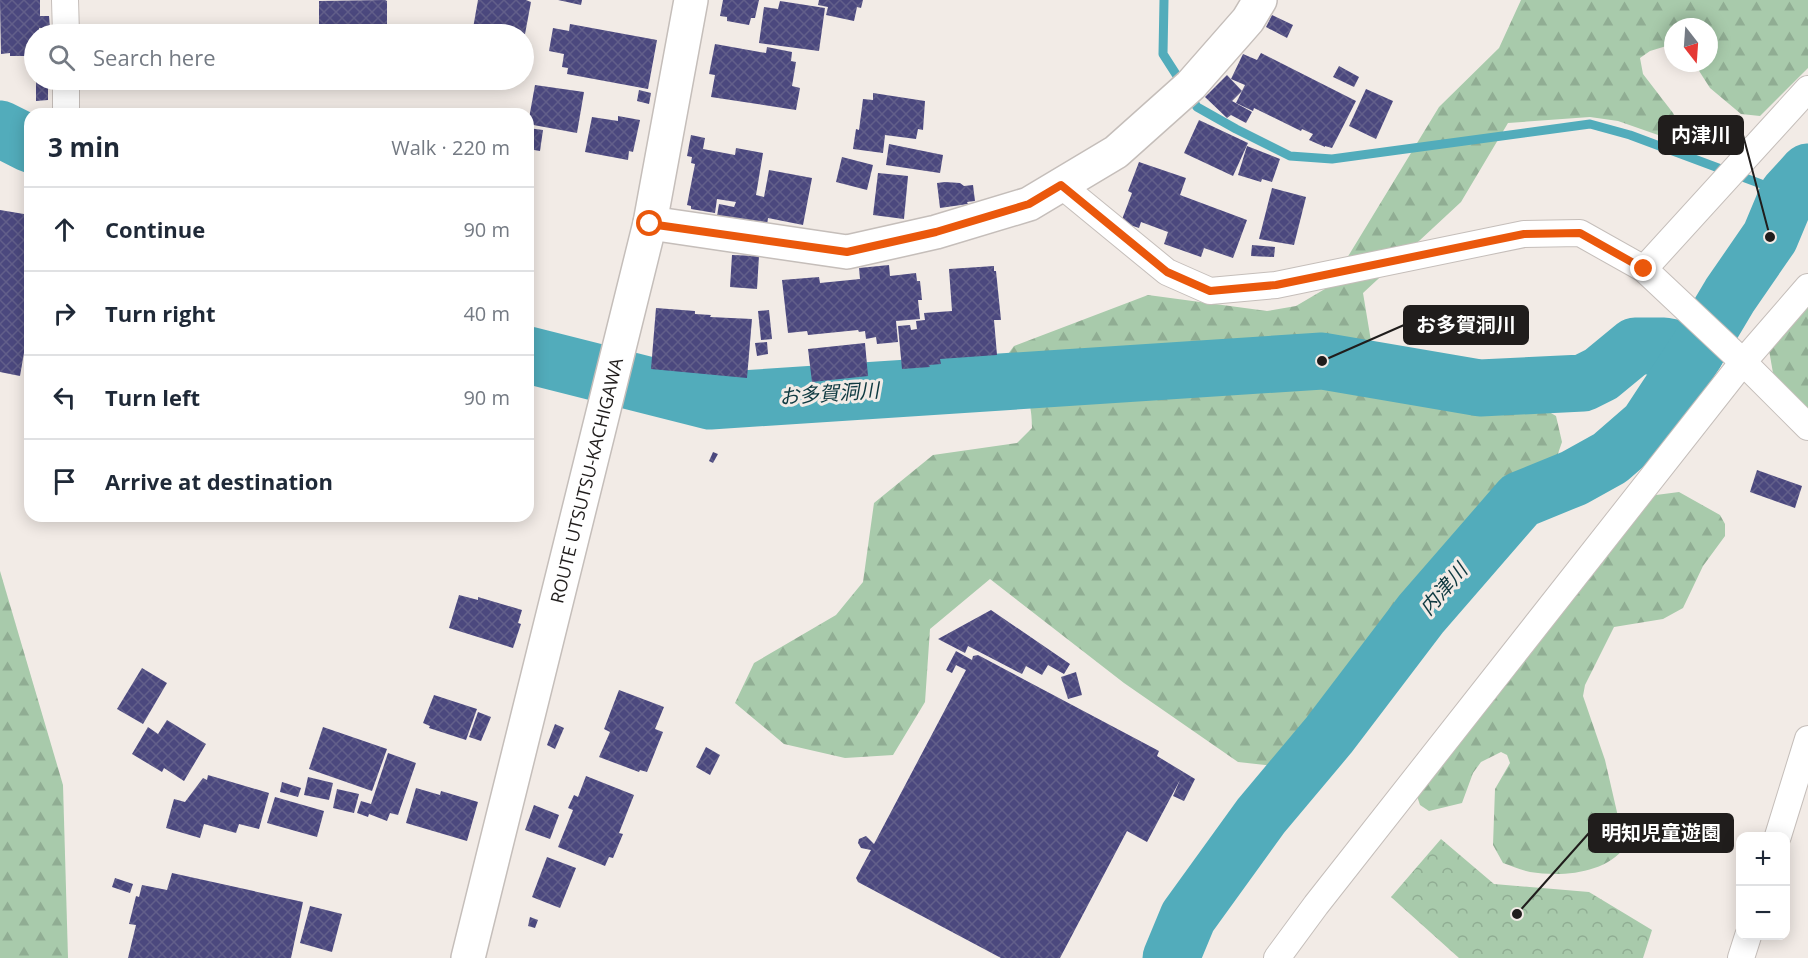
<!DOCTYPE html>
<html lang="en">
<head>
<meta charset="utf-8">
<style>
	body { margin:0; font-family:"Open Sans","Noto Sans JP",sans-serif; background:#f6f6f7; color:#1f2937 }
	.controls { position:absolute; right:18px; bottom:18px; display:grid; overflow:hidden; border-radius:12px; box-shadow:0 3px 15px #0003 }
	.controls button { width:54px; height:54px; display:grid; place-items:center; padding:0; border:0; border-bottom:2px solid #e0e1e3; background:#fff; color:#1f2937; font:30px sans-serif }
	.compass { position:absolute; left:1664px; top:18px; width:54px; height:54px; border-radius:50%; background:#fff; box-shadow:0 3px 15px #0003; rotate:163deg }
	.stop { position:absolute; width:18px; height:18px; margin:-14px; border:4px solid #ea580c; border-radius:50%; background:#fff }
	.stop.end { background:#ea580c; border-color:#fff; box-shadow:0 2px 6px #0008 }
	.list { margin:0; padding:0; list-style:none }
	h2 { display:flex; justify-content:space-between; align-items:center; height:78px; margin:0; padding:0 24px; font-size:26px }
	h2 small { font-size:20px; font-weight:400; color:#747a83 }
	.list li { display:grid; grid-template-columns:39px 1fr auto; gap:18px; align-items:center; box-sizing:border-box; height:84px; padding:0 24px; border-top:2px solid #e0e1e3 }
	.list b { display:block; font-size:22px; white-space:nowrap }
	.list em { font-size:20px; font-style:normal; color:#747a83 }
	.icon { flex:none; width:33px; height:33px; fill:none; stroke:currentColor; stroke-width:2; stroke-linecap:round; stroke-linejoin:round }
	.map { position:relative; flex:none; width:1808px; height:958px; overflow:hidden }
	.search { position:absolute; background:#fff; box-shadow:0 3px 15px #0003; left:24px; top:24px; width:510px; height:66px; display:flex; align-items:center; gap:15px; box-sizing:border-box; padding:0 21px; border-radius:33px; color:#747a83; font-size:22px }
	.panel { position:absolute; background:#fff; box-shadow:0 3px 15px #0003; left:24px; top:108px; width:510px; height:414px; border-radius:18px }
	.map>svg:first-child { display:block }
	.forest { fill:url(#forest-firs) }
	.park { fill:url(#park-crowns) }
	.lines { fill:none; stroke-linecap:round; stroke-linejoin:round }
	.stream { stroke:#52acbb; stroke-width:9 }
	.river { stroke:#52acbb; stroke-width:57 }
	.building { fill:url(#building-cross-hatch) }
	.street-casing { stroke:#c5beba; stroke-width:28 }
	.secondary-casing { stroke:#c5beba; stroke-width:36 }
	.street { stroke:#fff; stroke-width:26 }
	.secondary { stroke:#fff; stroke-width:33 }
	.route { stroke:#ea580c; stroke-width:8 }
	.labels { text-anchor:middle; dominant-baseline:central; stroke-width:6; stroke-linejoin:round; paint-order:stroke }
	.street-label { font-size:18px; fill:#201d1c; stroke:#f2ebe6 }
	.water-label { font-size:20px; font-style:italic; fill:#0e3940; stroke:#f2ebe6 }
	.leader { fill:none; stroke:#201d1c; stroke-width:2 }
	.callout-dot { fill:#201d1c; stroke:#f2ebe6; stroke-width:2 }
	.callout { fill:#201d1c; stroke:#201d1c; stroke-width:2 }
	.callout-label { font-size:20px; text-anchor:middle; font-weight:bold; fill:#fff }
</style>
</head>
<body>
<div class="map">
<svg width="1808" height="958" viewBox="0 0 1808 958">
	<defs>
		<pattern id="forest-firs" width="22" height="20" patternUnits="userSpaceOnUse" patternTransform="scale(1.5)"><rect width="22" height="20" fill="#a8caab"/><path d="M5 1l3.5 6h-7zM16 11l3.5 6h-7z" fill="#90ad93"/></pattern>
		<pattern id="park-crowns" width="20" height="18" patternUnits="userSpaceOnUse" patternTransform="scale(1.5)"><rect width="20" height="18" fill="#a8caab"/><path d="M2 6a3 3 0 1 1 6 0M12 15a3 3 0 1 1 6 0" fill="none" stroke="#90ad93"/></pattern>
		<pattern id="building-cross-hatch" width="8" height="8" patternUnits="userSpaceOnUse" patternTransform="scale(1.5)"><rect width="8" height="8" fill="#4b487e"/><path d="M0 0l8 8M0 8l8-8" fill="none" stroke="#625f8a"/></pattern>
	</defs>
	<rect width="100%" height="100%" fill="#f2ebe6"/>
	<g class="forest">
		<path d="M1521,0H1808V68L1760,116L1741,114L1710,88L1694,63H1709V27H1673V44L1650,51L1640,58L1643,74L1673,113L1683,134L1681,143L1618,121L1590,117L1508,123L1461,202L1363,293L1379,389L1532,402L1556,416L1562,442L1553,468L1452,556L1311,735L1275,766L1238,762L1124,683L990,579L930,629L925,702L893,755L845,758L784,744L735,703L754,663L836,615L863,582L874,503L933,455L1017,443L1032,428C1032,394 1023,387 999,366L1014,346L1148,295L1267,311L1296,306L1330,286L1439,107L1499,48Z"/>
		<path d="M1808,304V408L1773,373L1769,350Z"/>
		<path d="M1679,492L1720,515L1725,524V536L1703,566L1683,608L1663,619L1614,627L1585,685L1583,696L1605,760L1625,847C1605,874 1561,877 1530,872C1521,870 1512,866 1503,863L1493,845L1495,789L1510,763L1507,755L1501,752L1481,762L1473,773L1462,803L1429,811L1420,805L1415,790L1632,514L1656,495Z"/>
		<path d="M0,571L63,785L68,958H0Z"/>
	</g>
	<path class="park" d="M1441,839L1494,884L1589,892L1652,930L1643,958H1459L1391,897Z"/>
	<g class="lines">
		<path class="stream" d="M1164,0L1163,54L1197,107L1236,129L1290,156L1332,159L1590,124L1630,135L1788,194"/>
		<g class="river">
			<path d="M0,129L30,144"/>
			<path d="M528,355L710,401L1322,361L1480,388L1583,383L1601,374L1635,346H1664L1696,352"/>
			<path d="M1171,958L1188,917L1261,816L1329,735L1421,614L1520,500L1574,478L1610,458L1648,425L1696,352L1730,295L1770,237L1788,194L1808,172"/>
		</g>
	</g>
	<g class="building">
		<path d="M0,0H40V16H49L50,28H39V34H34V56H10V53L1,54Z"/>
		<path d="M385,0L387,1V34H319V1Z"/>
		<path d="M478,0H526L531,2L525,34H472Z"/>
		<path d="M558,0H582L581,5Z"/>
		<path d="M723,0H759L755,18H751L749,25L727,21V17L720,16Z"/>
		<path d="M819,0H863L861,8L857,7L854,21L826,15L828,7L818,5Z"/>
		<path d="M780,1L825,8L819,51L759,43L764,7L778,9Z"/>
		<path d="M1272,15L1293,25L1287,38L1266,27Z"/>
		<path d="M570,24L657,40L648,89L567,74L568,68L562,67L564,54L549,51L553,28L569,31Z"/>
		<rect x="41" y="30" width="9" height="4"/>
		<path d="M715,44L766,53L767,47L792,52L791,61L796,62L792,86L800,88L796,110L711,97L715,75L709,74Z"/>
		<path d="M1261,53L1356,101L1332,148L1325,146V147L1309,140L1313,134L1302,129L1301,131L1254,108L1253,111L1236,103L1245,85L1231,79L1243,54L1257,60Z"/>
		<path d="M1339,66L1359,77L1354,87L1333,77Z"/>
		<path d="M1227,75L1242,91L1232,101L1252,112L1246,123L1231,115L1227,118L1205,97Z"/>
		<path d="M36,82H48V100L36,101Z"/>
		<path d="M535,85L584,92L577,133L528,124Z"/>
		<path d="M1366,89L1393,101L1376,139L1349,126Z"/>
		<path d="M639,90L651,93L649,104L637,101Z"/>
		<path d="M873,93L925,101L923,130L918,129L916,139L885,135L883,153L853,149L856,129L859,130L863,99L873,100Z"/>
		<path d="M618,116L640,120L633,152L629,151L628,160L585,152L592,117L618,121Z"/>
		<path d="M1199,120L1248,143L1233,176L1184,153Z"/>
		<path d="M528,128L543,130L540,151L528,149Z"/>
		<path d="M691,135L705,138L703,149L735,155L736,148L763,153L756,195L764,197L769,170L812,178L803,225L768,218L767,225L717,216L719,204L734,207L736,202L717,199L715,213L691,209V206L687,205L695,164L691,163L692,157L687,156Z"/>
		<path d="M889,144L943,155L940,173L886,165Z"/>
		<path d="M1247,146L1280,159L1272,182L1262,179L1261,182L1238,175Z"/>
		<path d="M842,157L873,165L867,190L836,182Z"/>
		<path d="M1139,162L1186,178L1180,195L1247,220L1233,258L1204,248L1201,257L1164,244L1168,232L1141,222L1139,228L1121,222L1132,193L1128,191Z"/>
		<path d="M878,173L908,176L904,219L873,215Z"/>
		<path d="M945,182L960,183L964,186L973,185L975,201L967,202L968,204L940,208L937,183Z"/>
		<path d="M1272,188L1306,197L1294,245L1259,239Z"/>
		<path d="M0,210L30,215V318L20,376L0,372Z"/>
		<path d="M1252,245L1275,247L1274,257L1251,256Z"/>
		<path d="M732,255L759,256L757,289L730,287Z"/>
		<path d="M889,265L890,276L916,273L917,281H920L922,300H918L920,319L896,321L898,342L877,344L876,337L866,339L865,331L859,332L858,330L808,335L807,331L788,333L782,280L819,277L820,283L860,279L859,268Z"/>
		<path d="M994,266V271H996L1001,320H994L997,355L940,359L941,364L929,365L930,367L902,369L898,326L910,325L911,330L917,329L916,321L925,320L924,313L952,311L949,269Z"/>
		<path d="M656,308L695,311V314L711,315L710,317L752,319L747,378L651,369Z"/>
		<path d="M769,310L772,339L761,340L758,311Z"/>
		<path d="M767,342L768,354L757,356L755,343Z"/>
		<path d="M865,343L868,376L812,382L808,349Z"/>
		<path d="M713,452L718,454L713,463L709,461Z"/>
		<path d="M1757,470L1802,486L1795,508L1750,492Z"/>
		<path d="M459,595L478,600V597L522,610L518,623L521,624L513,648L449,628Z"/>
		<path d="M991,610L1070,664L1064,674L1048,665L1042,675L1026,666L1022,674L968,646L965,653L938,639Z"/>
		<path d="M956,651L972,660L973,656L978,655L1159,751L1157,756L1195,779L1184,801L1173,796L1180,780L1147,842L1127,831L1060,958H1001L858,882L856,878L871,850L861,848L858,843L859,839L866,836L874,844L966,670L956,665L952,673L946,670Z"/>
		<path d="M142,668L167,683L143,724L117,709Z"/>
		<path d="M1076,672L1082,695L1068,699L1061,677Z"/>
		<path d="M619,690L664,707L655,729L663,732L647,772L640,770L639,772L599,757L610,732L604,729Z"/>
		<path d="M434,695L477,709L466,740L429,728L430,726L423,723Z"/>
		<path d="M478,712L491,717L481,741L469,737Z"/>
		<path d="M167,720L206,744L184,781L164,768L162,772L132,754L148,727L158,734Z"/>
		<path d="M555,724L564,728L555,749L547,745Z"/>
		<path d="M323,727L387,749L372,791L309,769Z"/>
		<path d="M706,747L720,755L710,775L696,767Z"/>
		<path d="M388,753L416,763L398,815L390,813L387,821L369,814L368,817L357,813L361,801L371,804Z"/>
		<path d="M208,775L269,793L259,829L239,824L236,833L204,824L200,838L166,828L174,799L185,802L203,778L207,780Z"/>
		<path d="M586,776L634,795L619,833L623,834L613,858L609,857L605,866L558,847L573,810L568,808L574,795L578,797Z"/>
		<path d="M308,777L333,783L329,800L304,795Z"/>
		<path d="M282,782L301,788L298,797L280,792Z"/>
		<path d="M416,788L440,795L441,791L478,802L467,841L406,823Z"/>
		<path d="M337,789L359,794L354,813L333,808Z"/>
		<path d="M275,797L324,811L317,837L267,823Z"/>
		<path d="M534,805L559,815L550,839L525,830Z"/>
		<path d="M547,857L576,868L560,908L532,897Z"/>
		<path d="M172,873L303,902L291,958H128L136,925L129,924L136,896L139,897L142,885L167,890Z"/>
		<path d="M115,878L133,884L130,893L112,887Z"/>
		<path d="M310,906L342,914L332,952L300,943Z"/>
		<path d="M530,917L538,920L535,928L528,926Z"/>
	</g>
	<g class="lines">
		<g class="street-casing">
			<g id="street">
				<path d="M65,0L66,34"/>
				<path d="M66,80V114"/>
				<path d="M1061,185L1167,272L1210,291L1276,285L1524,234L1580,233L1644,269L1743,362L1808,427"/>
				<path d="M1644,269L1808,89"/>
				<path d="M1778,836L1808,739"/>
				<path d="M1277,958L1316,905L1743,362L1808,287"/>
				<path d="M1741,958L1748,936"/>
			</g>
		</g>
		<g class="secondary-casing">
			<g id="secondary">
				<path d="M650,223L847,252L936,232L1029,204L1116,152L1191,85L1248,20L1260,0"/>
				<path id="s1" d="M468,958L650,223L691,0"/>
			</g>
		</g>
		<use href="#street" class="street"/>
		<use href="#secondary" class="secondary"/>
	</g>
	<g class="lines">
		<path class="route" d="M650,224L847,252L936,232L1029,204L1061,185L1167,272L1210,291L1276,285L1524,234L1580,233L1644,269"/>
	</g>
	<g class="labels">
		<g class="street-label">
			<text stroke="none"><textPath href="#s1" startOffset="492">ROUTE UTSUTSU-KACHIGAWA</textPath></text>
		</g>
		<g class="water-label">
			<text transform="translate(829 393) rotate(-4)">お多賀洞川</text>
			<text transform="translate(1443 589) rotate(-49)">内津川</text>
		</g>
	</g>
	<path class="leader" d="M1770 237L1743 135M1322 361L1404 325M1517 914L1589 833"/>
	<g class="callout-dot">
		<circle cx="1770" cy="237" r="6"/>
		<circle cx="1322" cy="361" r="6"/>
		<circle cx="1517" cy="914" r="6"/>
	</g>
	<g class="callout">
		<rect x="1659" y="116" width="84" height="38" rx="6"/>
		<rect x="1404" y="306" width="124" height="38" rx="6"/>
		<rect x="1589" y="814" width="144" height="38" rx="6"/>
	</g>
	<g class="callout-label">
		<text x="1701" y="142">内津川</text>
		<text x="1466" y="332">お多賀洞川</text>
		<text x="1661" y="840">明知児童遊園</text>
	</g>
</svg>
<div class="controls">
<button>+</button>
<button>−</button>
</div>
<svg class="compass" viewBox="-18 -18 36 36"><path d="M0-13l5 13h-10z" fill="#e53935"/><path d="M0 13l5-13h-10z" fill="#747a83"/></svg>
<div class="stop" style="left:650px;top:224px"></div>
<div class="stop end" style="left:1644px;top:269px"></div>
<div class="search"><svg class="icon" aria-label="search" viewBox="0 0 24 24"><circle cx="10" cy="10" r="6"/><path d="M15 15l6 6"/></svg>Search here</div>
<section class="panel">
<h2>3 min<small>Walk · 220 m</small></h2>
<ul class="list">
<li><svg class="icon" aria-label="ahead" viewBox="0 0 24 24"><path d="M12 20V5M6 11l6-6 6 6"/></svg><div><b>Continue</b></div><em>90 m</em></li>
<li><svg class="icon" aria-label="right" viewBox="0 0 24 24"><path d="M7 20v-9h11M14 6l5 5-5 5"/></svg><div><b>Turn right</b></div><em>40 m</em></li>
<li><svg class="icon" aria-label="left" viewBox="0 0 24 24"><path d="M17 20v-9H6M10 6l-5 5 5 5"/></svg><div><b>Turn left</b></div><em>90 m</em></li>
<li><svg class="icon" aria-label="arrive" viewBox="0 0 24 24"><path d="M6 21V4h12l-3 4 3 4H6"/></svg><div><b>Arrive at destination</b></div></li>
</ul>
</section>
</div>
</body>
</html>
